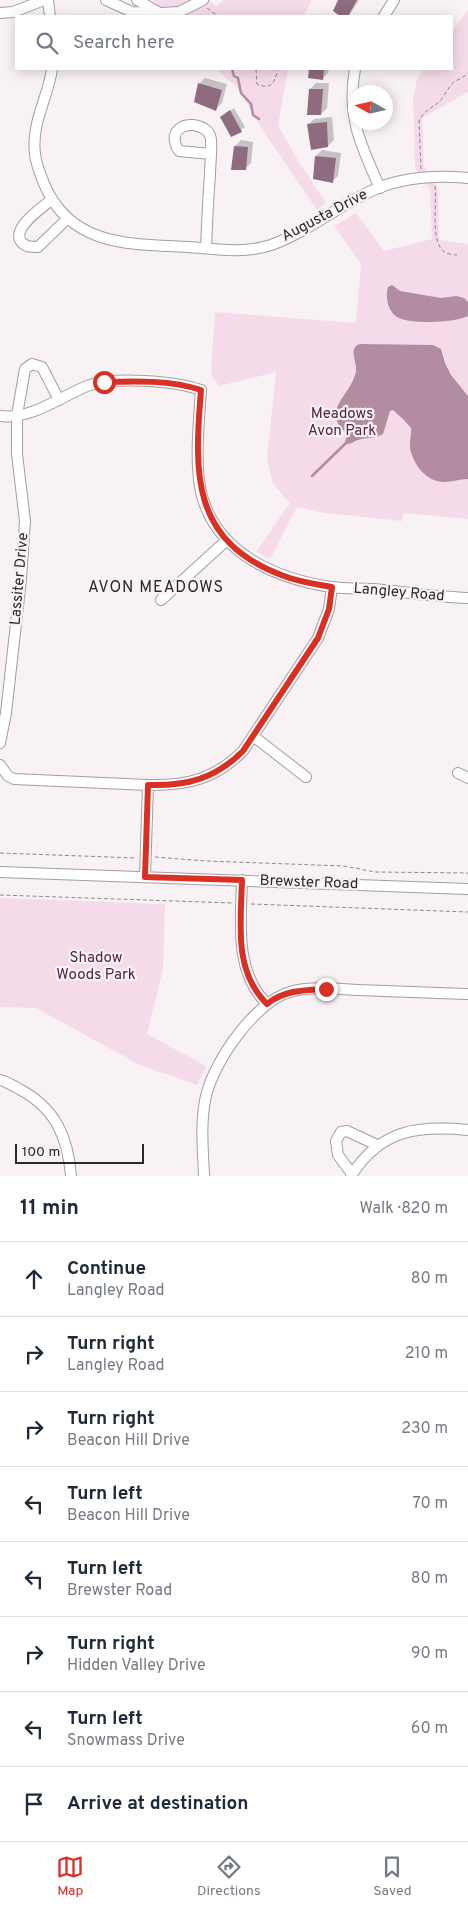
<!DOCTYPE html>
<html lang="en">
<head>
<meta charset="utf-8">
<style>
	body { margin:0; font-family:Overpass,sans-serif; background:#f2f2f3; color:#1f2937 }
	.compass { position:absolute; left:348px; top:85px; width:45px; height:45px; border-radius:50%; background:#fff; box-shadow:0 2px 12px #0003; rotate:278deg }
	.scale { position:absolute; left:15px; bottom:12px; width:129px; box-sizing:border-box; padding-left:5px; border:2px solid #2a2829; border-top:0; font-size:14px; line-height:18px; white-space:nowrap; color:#2a2829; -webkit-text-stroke:4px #f8f2f5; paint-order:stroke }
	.stop { position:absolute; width:15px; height:15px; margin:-11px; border:4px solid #d93025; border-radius:50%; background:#fff }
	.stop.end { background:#d93025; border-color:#fff; box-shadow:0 1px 5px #0008 }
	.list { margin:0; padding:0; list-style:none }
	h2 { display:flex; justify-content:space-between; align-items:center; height:65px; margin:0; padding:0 20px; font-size:21px }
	h2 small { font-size:16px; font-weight:400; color:#747a83 }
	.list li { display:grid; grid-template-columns:32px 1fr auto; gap:15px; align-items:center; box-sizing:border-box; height:75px; padding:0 20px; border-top:1px solid #e0e1e3 }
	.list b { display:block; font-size:19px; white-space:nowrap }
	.list p { margin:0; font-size:16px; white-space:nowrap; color:#747a83 }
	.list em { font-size:16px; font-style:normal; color:#747a83 }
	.icon { flex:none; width:28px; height:28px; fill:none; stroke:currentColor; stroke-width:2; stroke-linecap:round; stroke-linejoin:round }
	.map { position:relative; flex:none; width:468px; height:1176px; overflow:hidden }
	.search { position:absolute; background:#fff; box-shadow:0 2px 12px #0003; left:15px; right:15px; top:15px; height:55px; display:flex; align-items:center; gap:12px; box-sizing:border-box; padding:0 18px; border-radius:0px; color:#747a83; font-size:19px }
	.sheet { height:665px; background:#fff }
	nav { display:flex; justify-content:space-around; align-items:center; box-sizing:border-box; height:70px; border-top:1px solid #e0e1e3; background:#fff; font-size:14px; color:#747a83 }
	nav a { display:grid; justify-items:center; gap:2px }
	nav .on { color:#d93025 }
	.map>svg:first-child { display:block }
	.green { fill:#f5dbe9 }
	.water { fill:#b28ca1 }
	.shadow { fill:#0003 }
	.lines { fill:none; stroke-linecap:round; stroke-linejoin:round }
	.stream { stroke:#b28ca1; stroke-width:2.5 }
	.building { fill:#8e6b7f }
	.minor-casing { stroke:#a39ea1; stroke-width:12 }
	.path { stroke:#8d898b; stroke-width:1; stroke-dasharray:4 2.5; stroke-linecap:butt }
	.minor { stroke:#fff; stroke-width:10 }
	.route { stroke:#d93025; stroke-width:6 }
	.labels { text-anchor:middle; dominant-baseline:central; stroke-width:4.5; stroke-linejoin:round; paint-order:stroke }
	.street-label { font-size:15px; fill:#2a2829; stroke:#f8f2f5 }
	.park-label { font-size:15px; fill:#542342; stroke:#f8f2f5 }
	.neighbourhood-label { font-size:16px; letter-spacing:1px; fill:#2a2829; stroke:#f8f2f5 }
</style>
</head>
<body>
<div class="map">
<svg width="468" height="1176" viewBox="0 0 468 1176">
	<rect width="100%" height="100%" fill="#f8f2f5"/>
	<g class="green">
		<path d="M153,0H209L216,6L223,0H312L304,16H184L159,6Z"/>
		<path d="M468,10V92L422,118L424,166L438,189L439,240L468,244V519L404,513L402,521L325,513L297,507L270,559L256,552L290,503L273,484L267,459L276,372L219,386L211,374L215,312L356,323L361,264L334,226L356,213L384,251L432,239L430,190L415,168L413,99L417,79L424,69H452V32Z"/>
		<path d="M216,69H288L278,125L299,162L326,203L317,210L266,135L237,87Z"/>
		<path d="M0,898L165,904L163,969L147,1034L206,1066L197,1085L140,1065L36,1008L0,1007Z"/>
	</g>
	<g class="water">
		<path d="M392,285L400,291L441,298L456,296L464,298L468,302V316C455,323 412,324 399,318C388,313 385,297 388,287Z"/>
		<path d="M360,344L433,345L441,349L445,363L451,375L468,396V479C460,479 452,482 444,482C426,482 413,464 410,448C409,441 412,434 411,428L404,420L393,410L390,411L383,434C375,439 367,437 358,440C354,441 352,444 347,444L345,441L348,434C319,411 350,397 356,372C358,362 347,348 360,344Z"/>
	</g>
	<g class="shadow">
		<path d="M340,0H359L349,16H342L334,10Z"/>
		<path d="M310,69H329L328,73L322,79L309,77Z"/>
		<path d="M205,78L227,84L222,103L216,109L199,84Z"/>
		<path d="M316,83H329L327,108L321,114L310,89Z"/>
		<path d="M234,108L245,127L232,135L226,114Z"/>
		<path d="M332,117L334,140L328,146L308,125L314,119Z"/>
		<path d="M241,140L253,142L251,163L245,169L235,146Z"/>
		<path d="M322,150L341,153L338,176L332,181L314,178L316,156Z"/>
	</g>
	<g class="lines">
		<g class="stream">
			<path d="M232,69L234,76L238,78L241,93L251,104L253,115L259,119"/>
			<path d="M312,476L346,443"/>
		</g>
	</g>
	<g class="building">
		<path d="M338,0H357L348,16H340L333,11Z"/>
		<path d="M309,69H324L323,80L308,78Z"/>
		<path d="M198,83L222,90L216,111L194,102Z"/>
		<path d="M309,89H323L321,115H307Z"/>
		<path d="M230,110L242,132L231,137L220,117Z"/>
		<path d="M327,122L328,147L311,150L307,124Z"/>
		<path d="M234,146L248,147L246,170H231Z"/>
		<path d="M315,156L336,158L333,183L313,179Z"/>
	</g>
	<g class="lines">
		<g class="minor-casing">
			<g id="minor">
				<path d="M48,0L50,16"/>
				<path d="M106,0L132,12L161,13L179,12L203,0"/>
				<path d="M137,0L158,12"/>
				<path d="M0,13L13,12L44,0"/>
				<path d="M384,16L394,0"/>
				<path d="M52,69C48,98 31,123 35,154C36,165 41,176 45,186C72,247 131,244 188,247C216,249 244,254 271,245C310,231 341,203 378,188C405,177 439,175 468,178"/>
				<path d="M355,69C346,115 361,146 380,188"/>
				<path d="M51,200C42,208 14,226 20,240C24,247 31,247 38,247L67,219"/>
				<path d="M206,248C207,224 208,199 210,175C210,164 212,152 211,140C211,137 209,132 206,130C191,118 164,128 179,151L211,154"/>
				<path d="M0,416C31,420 60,397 87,386C113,376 175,381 201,390C199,421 194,467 202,496C218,554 277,579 331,587C345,589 359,588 373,589C405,592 436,597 468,598"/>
				<path d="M161,600L227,540"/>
				<path d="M253,736L306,777"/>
				<path d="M0,743L6,713L21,579L25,521L17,454V415L25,369L32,364L42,367L59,400"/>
				<path d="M0,765L8,776L14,779L148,785"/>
				<path d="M458,773L468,778"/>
				<path d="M0,872L468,889"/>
				<path d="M145,877L148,785C187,786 215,779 243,751L318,638L329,609L332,587"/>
				<path d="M242,880C241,922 234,971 267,1004"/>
				<path d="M0,1080C8,1082 14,1086 21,1090C56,1109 68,1138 71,1176"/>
				<path d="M352,1174L338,1155L336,1141L341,1132L347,1131L377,1145"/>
				<path d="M204,1176C203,1150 200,1122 206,1096C214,1061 256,1000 293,991C313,986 337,989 358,990C394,991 431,993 468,994"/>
				<path d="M351,1176C380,1130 417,1125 468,1130"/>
			</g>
		</g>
		<g class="path">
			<path d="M207,8L218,16"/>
			<path d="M256,69L257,84C272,91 275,81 278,69"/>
			<path d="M421,169L419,121C423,111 432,108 439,102C445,96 448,87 454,82C459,79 464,77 468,73"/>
			<path d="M435,186C437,203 431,238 442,250C446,254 453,255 457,255"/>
			<path d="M0,853L136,858"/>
			<path d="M155,857L206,861L344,866L375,872L468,873"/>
			<path d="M0,895L232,903"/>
			<path d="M251,904L468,912"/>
		</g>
		<use href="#minor" class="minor"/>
	</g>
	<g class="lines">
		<path class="route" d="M104,382C136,381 171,380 201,390C194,474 191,542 284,576C299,582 316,584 332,587L329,609L318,638L243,751C215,779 187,786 148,785L145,877L242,880C241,922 233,971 267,1004C284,990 305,990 326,989"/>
	</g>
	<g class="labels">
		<g class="street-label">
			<text transform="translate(325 216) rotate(-28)">Augusta Drive</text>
			<text transform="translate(20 579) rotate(-85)">Lassiter Drive</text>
			<text transform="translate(399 593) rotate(5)">Langley Road</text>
			<text transform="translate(309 883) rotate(2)">Brewster Road</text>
		</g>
		<g class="park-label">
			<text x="342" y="414">Meadows<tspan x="342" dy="17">Avon Park</tspan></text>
			<text x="96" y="958">Shadow<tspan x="96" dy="17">Woods Park</tspan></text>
		</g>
		<g class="neighbourhood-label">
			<text x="156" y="588">AVON MEADOWS</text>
		</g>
	</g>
</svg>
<svg class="compass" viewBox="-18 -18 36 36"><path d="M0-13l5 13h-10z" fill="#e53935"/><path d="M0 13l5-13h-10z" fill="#747a83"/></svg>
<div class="scale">100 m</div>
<div class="stop" style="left:104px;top:382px"></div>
<div class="stop end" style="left:326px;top:989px"></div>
<div class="search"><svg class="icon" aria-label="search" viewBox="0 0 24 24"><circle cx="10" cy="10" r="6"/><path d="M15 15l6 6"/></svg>Search here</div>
</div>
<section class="sheet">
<h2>11 min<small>Walk · 820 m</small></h2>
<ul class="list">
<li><svg class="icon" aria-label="ahead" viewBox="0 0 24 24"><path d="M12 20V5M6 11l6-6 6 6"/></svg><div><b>Continue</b><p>Langley Road</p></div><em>80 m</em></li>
<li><svg class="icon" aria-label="right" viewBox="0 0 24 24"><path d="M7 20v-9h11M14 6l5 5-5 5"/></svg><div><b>Turn right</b><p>Langley Road</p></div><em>210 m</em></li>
<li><svg class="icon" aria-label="right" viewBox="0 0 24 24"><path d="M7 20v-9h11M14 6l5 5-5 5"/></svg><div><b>Turn right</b><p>Beacon Hill Drive</p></div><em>230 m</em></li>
<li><svg class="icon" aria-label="left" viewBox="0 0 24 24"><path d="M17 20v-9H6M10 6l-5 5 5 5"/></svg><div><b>Turn left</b><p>Beacon Hill Drive</p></div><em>70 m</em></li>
<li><svg class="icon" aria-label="left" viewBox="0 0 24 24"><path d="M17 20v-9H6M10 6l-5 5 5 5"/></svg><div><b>Turn left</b><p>Brewster Road</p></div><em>80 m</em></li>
<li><svg class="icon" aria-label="right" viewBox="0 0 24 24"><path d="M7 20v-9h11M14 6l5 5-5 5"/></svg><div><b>Turn right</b><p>Hidden Valley Drive</p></div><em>90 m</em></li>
<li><svg class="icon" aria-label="left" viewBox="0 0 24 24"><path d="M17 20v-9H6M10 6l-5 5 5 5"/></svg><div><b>Turn left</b><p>Snowmass Drive</p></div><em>60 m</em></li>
<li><svg class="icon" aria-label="arrive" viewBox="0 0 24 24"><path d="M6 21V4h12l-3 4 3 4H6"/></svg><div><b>Arrive at destination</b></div></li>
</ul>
</section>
<nav>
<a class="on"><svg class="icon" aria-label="map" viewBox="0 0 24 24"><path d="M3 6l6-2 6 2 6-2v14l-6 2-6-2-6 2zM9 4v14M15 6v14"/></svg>Map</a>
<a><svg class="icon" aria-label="directions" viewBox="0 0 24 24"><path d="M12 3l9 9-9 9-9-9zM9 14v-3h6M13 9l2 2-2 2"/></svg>Directions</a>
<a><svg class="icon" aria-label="saved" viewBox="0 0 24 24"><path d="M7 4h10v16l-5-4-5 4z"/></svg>Saved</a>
</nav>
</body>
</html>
